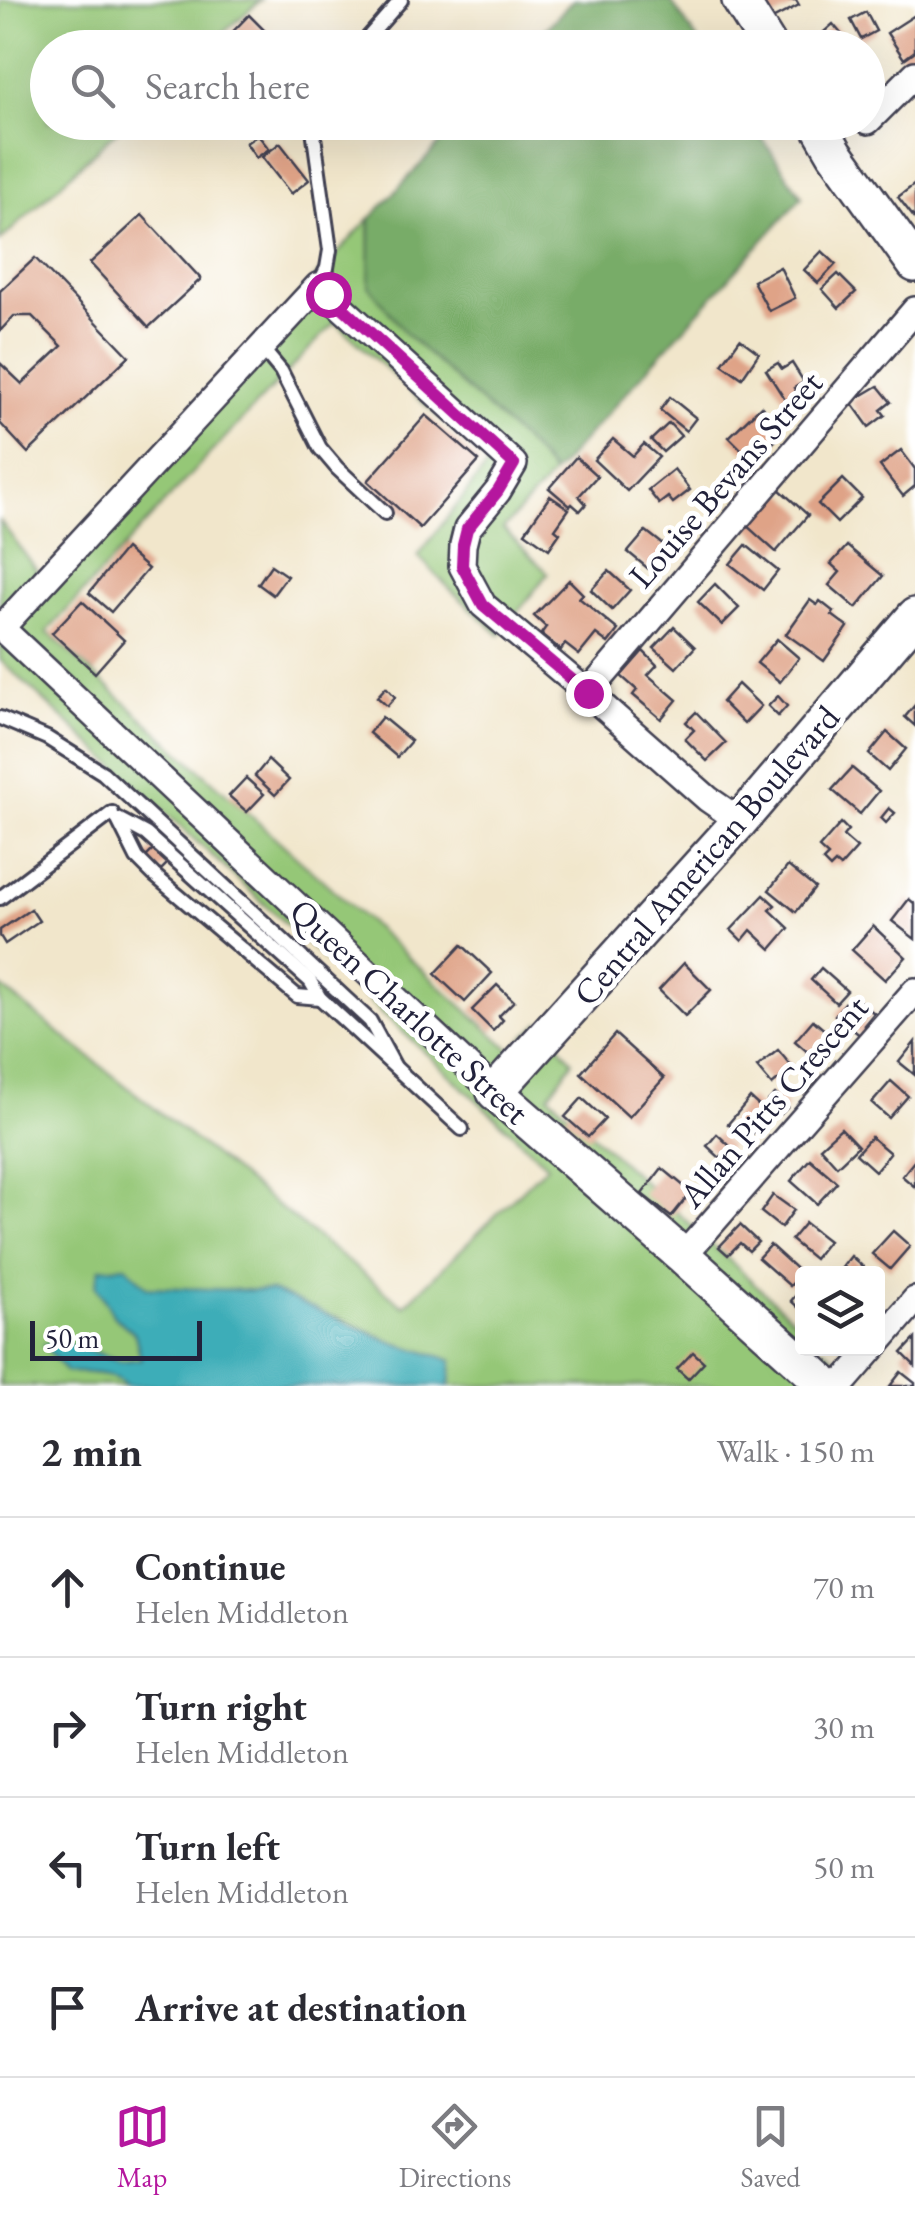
<!DOCTYPE html>
<html lang="en">
<head>
<meta charset="utf-8">
<style>
	body { margin:0; font-family:"EB Garamond",serif; background:#f7f7f7; color:#2b2b33 }
	.controls { position:absolute; right:30px; bottom:30px; display:grid; overflow:hidden; border-radius:10px; box-shadow:0 10px 40px #0002 }
	.controls button { width:90px; height:90px; display:grid; place-items:center; padding:0; border:0; border-bottom:2px solid #e1e1e2; background:#fff; color:#2b2b33; font:50px sans-serif }
	.scale { position:absolute; left:30px; bottom:25px; width:172px; box-sizing:border-box; padding-left:10px; border:5px solid #22223b; border-top:0; font-size:28px; line-height:35px; white-space:nowrap; color:#22223b; -webkit-text-stroke:8px #fff; paint-order:stroke }
	.stop { position:absolute; width:30px; height:30px; margin:-22px; border:8px solid #b5179e; border-radius:50%; background:#fff }
	.stop.end { background:#b5179e; border-color:#fff; box-shadow:0 2px 10px #0008 }
	.list { margin:0; padding:0; list-style:none }
	h2 { display:flex; justify-content:space-between; align-items:center; height:130px; margin:0; padding:0 40px; font-size:42px }
	h2 small { font-size:32px; font-weight:400; color:#7c7c81 }
	.list li { display:grid; grid-template-columns:65px 1fr auto; gap:30px; align-items:center; box-sizing:border-box; height:140px; padding:0 40px; border-top:2px solid #e1e1e2 }
	.list b { display:block; font-size:38px; white-space:nowrap }
	.list p { margin:0; font-size:32px; white-space:nowrap; color:#7c7c81 }
	.list em { font-size:32px; font-style:normal; color:#7c7c81 }
	.icon { flex:none; width:55px; height:55px; fill:none; stroke:currentColor; stroke-width:2; stroke-linecap:round; stroke-linejoin:round }
	.map { position:relative; flex:none; width:915px; height:1386px; overflow:hidden }
	.search { position:absolute; background:#fff; box-shadow:0 10px 40px #0002; left:30px; right:30px; top:30px; height:110px; display:flex; align-items:center; gap:25px; box-sizing:border-box; padding:0 35px; border-radius:55px; color:#7c7c81; font-size:38px }
	.sheet { height:690px; background:#fff }
	nav { display:flex; justify-content:space-around; align-items:center; box-sizing:border-box; height:140px; border-top:2px solid #e1e1e2; background:#fff; font-size:28px; color:#7c7c81 }
	nav a { display:grid; justify-items:center; gap:5px }
	nav .on { color:#b5179e }
	.map>svg:first-child { display:block }
	.green { fill:#95c777; stroke:#5c7459; stroke-width:2.5 }
	.forest { fill:#78ac68; stroke:#4d6752; stroke-width:2.5 }
	.water { fill:#3dadb8; stroke:#30687a; stroke-width:2.5 }
	.building { fill:#dfa387 }
	.lines { fill:none; stroke-linecap:round; stroke-linejoin:round }
	.lane-casing { stroke:#413f51; stroke-width:18 }
	.street-casing { stroke:#413f51; stroke-width:30 }
	.secondary-casing { stroke:#413f51; stroke-width:40 }
	.lane { stroke:#fff; stroke-width:12 }
	.street { stroke:#fff; stroke-width:25 }
	.secondary { stroke:#fff; stroke-width:35 }
	.route { stroke:#b5179e; stroke-width:12 }
	.labels { text-anchor:middle; dominant-baseline:central; stroke-width:10; stroke-linejoin:round; paint-order:stroke }
	.street-label { font-size:35px; fill:#22223b; stroke:#fff }
</style>
</head>
<body>
<div class="map">
<svg width="915" height="1386" viewBox="0 0 915 1386">
	<rect width="100%" height="100%" fill="#fff"/>
	<filter id="ink" filterUnits="userSpaceOnUse"><feTurbulence type="fractalNoise" baseFrequency=".01" numOctaves="2"/><feDisplacementMap in="SourceGraphic" scale="20" xChannelSelector="R" yChannelSelector="G"/><feConvolveMatrix kernelMatrix="1 2 1 2 8 2 1 2 1" color-interpolation-filters="sRGB"/></filter>
	<filter id="wash" filterUnits="userSpaceOnUse"><feTurbulence type="fractalNoise" baseFrequency=".0048" numOctaves="4" result="noise"/><feDisplacementMap in="SourceGraphic" scale="40" xChannelSelector="R" yChannelSelector="G"/><feGaussianBlur stdDeviation="2.25" result="paint"/><feColorMatrix in="noise" values="0 0 0 0 0 0 0 0 0 0 0 0 0 0 0 0 0 1.4 0 .05"/><feComposite in="paint" operator="in"/></filter>
	<g filter="url(#wash)">
		<rect width="100%" height="100%" fill="#f1e6cb"/>
		<g class="green">
			<path d="M0,0H261L207,47L48,48V122L125,123L0,241Z"/>
			<path d="M369,219L370,286L406,334L529,446L553,474L503,529L548,573L500,635L451,590L418,556L489,463L335,322L202,462L47,632L511,1050L540,1022L573,1061L549,1095L802,1327V1348L825,1349L866,1386H450L452,1360L394,1343L340,1318L206,1291L147,1287L114,1316L135,1334L141,1359L121,1361L56,1340L66,1371C86,1373 113,1371 127,1386H0V986L404,1306L547,1165L0,660V521L41,576Z"/>
		</g>
		<g class="forest">
			<path d="M573,0H670L702,47H529Z"/>
			<path d="M459,123H752L802,197L553,474L529,446L406,334L369,286L370,219Z"/>
		</g>
		<path class="water" d="M126,1266L147,1287L272,1291L394,1343L452,1360L450,1386H127C113,1371 86,1373 66,1372L44,1345L56,1340L121,1361L141,1359L135,1334L114,1316L96,1285L100,1268Z"/>
		<g id="blocks">
			<g class="building">
				<path d="M761,0H796L799,5L772,19Z"/>
				<path d="M866,12L876,31L861,39L851,20Z"/>
				<path d="M249,15L276,42L270,48H217Z"/>
				<path d="M915,15V51L904,59L887,33Z"/>
				<path d="M833,24L849,43L843,48H824L817,38Z"/>
				<path d="M258,135L269,149L256,158L246,143Z"/>
				<path d="M280,143L309,180L291,194L262,157Z"/>
				<path d="M915,184V219L898,197Z"/>
				<path d="M142,215L201,279L149,327L90,263Z"/>
				<path d="M822,251L836,264L818,283L804,270Z"/>
				<path d="M35,258L129,356L28,453L0,423V363L22,384L62,346L32,316H14L0,331V291Z"/>
				<path d="M780,267L795,298L769,311L753,281Z"/>
				<path d="M838,274L856,292L839,308L822,289Z"/>
				<path d="M740,339L759,353L742,378L722,364Z"/>
				<path d="M778,363L782,369L792,363L804,382L794,388L799,396L787,403L766,370Z"/>
				<path d="M878,386L891,402L881,410L885,415L869,427L851,402Z"/>
				<path d="M670,397L696,418L686,431L660,410Z"/>
				<path d="M761,406L781,428L773,435L777,439L762,454L753,444L744,452L729,437Z"/>
				<path d="M426,415L479,461L420,528L368,481Z"/>
				<path d="M669,423L681,436L663,452L651,440Z"/>
				<path d="M613,439L633,456L644,444L659,457L627,491L594,460Z"/>
				<path d="M901,450L915,469V486L903,496L880,466Z"/>
				<path d="M576,457L597,476L579,496L586,504L580,511L572,504L570,506L549,488Z"/>
				<path d="M674,469L690,490L673,503L668,497L659,504L648,490Z"/>
				<path d="M843,479L862,498L837,523L818,504Z"/>
				<path d="M779,489L808,515L776,552L746,525Z"/>
				<path d="M550,496L569,509L555,529L560,533L549,549L525,532Z"/>
				<path d="M646,531L669,549L651,571L628,552Z"/>
				<path d="M746,545L778,571L763,590L730,564Z"/>
				<path d="M847,546L883,576L856,608L829,585L840,572L831,564Z"/>
				<path d="M125,549L148,569L111,612L89,593Z"/>
				<path d="M271,565L287,576L273,595L258,584Z"/>
				<path d="M609,571L630,590L612,610L591,590Z"/>
				<path d="M569,580L583,594L579,598L618,630L608,643L596,634L579,655L565,644L561,650L541,634L546,627L534,616Z"/>
				<path d="M715,584L739,608L722,625L698,602Z"/>
				<path d="M810,600L817,605L820,601L834,612L832,615L848,627L824,661L786,634Z"/>
				<path d="M82,601L124,640L95,673L52,633Z"/>
				<path d="M674,627L695,647L676,668L654,648Z"/>
				<path d="M777,639L799,658L780,682L757,663Z"/>
				<path d="M643,651L657,665L648,675L677,700L661,719L633,695L637,690L621,676Z"/>
				<path d="M738,684L761,706L744,724L722,702Z"/>
				<path d="M386,687L395,697L387,706L377,697Z"/>
				<path d="M778,696L787,706L778,716L768,706Z"/>
				<path d="M915,705V726L905,717Z"/>
				<path d="M696,712L726,743L707,761L685,739L694,730L686,722Z"/>
				<path d="M382,717L411,741L397,757L369,733Z"/>
				<path d="M887,732L906,749L888,771L869,754Z"/>
				<path d="M268,760L289,780L275,795L255,776Z"/>
				<path d="M852,768L879,791L860,814L832,790Z"/>
				<path d="M246,778L264,794L247,812L229,796Z"/>
				<path d="M889,808L895,813L886,823L881,818Z"/>
				<path d="M841,823L848,830L843,836L857,848L840,867L835,863L830,868L823,861L828,856L819,848Z"/>
				<path d="M154,849L168,863L159,872L145,858Z"/>
				<path d="M788,866L815,888L796,912L769,890Z"/>
				<path d="M764,895L775,905L770,910L789,928L771,949L751,930L742,941L731,930Z"/>
				<path d="M909,899L915,904V939L892,921Z"/>
				<path d="M31,909L39,921L5,944L0,936V930Z"/>
				<path d="M873,926L906,957L885,980L852,950Z"/>
				<path d="M462,945L492,973L465,1002L435,974Z"/>
				<path d="M684,963L711,990L685,1016L659,990Z"/>
				<path d="M821,968L847,991L836,1003L811,980Z"/>
				<path d="M497,985L514,1001L499,1016L503,1020L493,1031L472,1010Z"/>
				<path d="M858,1000L874,1013L864,1025L874,1033L867,1041L835,1015L845,1003L851,1007Z"/>
				<path d="M813,1020L828,1033L810,1054L795,1041Z"/>
				<path d="M615,1034L664,1078L629,1117L581,1073Z"/>
				<path d="M915,1042V1075L899,1062Z"/>
				<path d="M778,1050L793,1068L772,1085L757,1067Z"/>
				<path d="M891,1081L908,1096L889,1118L872,1103Z"/>
				<path d="M775,1094L788,1107L781,1114L768,1101Z"/>
				<path d="M582,1098L605,1119L588,1137L565,1117Z"/>
				<path d="M750,1098L769,1115L747,1140L728,1124Z"/>
				<path d="M841,1128L858,1146L837,1166L820,1147Z"/>
				<path d="M717,1134L730,1146L720,1158L707,1146Z"/>
				<path d="M871,1137L890,1153L875,1171L856,1154Z"/>
				<path d="M810,1159L837,1182L817,1204L791,1181Z"/>
				<path d="M915,1160V1187L902,1176Z"/>
				<path d="M662,1168L691,1192L671,1217L642,1194Z"/>
				<path d="M773,1195L794,1210L781,1228L761,1212Z"/>
				<path d="M805,1223L828,1241L814,1259L791,1240Z"/>
				<path d="M740,1225L758,1242L749,1251L740,1243L728,1255L719,1247Z"/>
				<path d="M893,1231L910,1246L890,1269L872,1254Z"/>
				<path d="M770,1245L802,1274L790,1286L758,1258Z"/>
				<path d="M851,1256L871,1274H837Z"/>
				<path d="M802,1288V1311L791,1301Z"/>
				<path d="M915,1339V1366L902,1353Z"/>
				<path d="M693,1352L704,1362L688,1379L677,1369Z"/>
				<path d="M901,1372L915,1383V1386H890Z"/>
			</g>
		</g>
	</g>
	<g filter="url(#ink)">
		<use href="#blocks" fill-opacity="0" stroke="#413f51" stroke-width="2.5"/>
		<g class="lines">
			<g class="lane-casing">
				<g id="lane">
					<path d="M359,48L401,0"/>
					<path d="M312,122L330,250L327,268L318,286"/>
					<path d="M261,347L281,371L320,448L337,468L385,513"/>
					<path d="M0,718L47,738L103,773L370,1021L395,1067"/>
					<path d="M118,819L146,834L310,981L320,998L462,1129"/>
					<path d="M118,820L137,858L154,875L297,996L320,998"/>
					<path d="M0,898L112,813"/>
				</g>
			</g>
			<g class="street-casing">
				<g id="street">
					<path d="M868,121L915,74"/>
					<path d="M0,627L495,1092"/>
					<path d="M1,628L318,286L514,464L498,491L467,529L463,545L462,566L483,605L588,693L708,799L740,821"/>
					<path d="M588,693L915,310"/>
					<path d="M683,1256L915,991"/>
					<path d="M878,1343L915,1300"/>
					<path d="M840,1386L873,1348"/>
				</g>
			</g>
			<g class="secondary-casing">
				<g id="secondary">
					<path d="M740,0L770,48"/>
					<path d="M817,122L835,153L915,264"/>
					<path d="M827,1386L683,1256L495,1092L740,821L915,616"/>
				</g>
			</g>
			<use href="#lane" class="lane"/>
			<use href="#street" class="street"/>
			<use href="#secondary" class="secondary"/>
		</g>
	</g>
	<g class="lines" filter="url(#ink)">
		<path class="route" d="M328,294L514,464L498,491L467,529L463,545L462,566L483,605L588,693"/>
	</g>
	<g class="labels">
		<g class="street-label">
			<text transform="translate(725 479) rotate(-49)">Louise Bevans Street</text>
			<text transform="translate(706 855) rotate(-49)">Central American Boulevard</text>
			<text transform="translate(410 1011) rotate(43)">Queen Charlotte Street</text>
			<text transform="translate(773 1101) rotate(-49)">Allan Pitts Crescent</text>
		</g>
	</g>
</svg>
<div class="controls">
<button><svg class="icon" aria-label="layers" viewBox="0 0 24 24"><path d="M12 4l9 5-9 5-9-5zM3 14l9 5 9-5"/></svg></button>
</div>
<div class="scale">50 m</div>
<div class="stop" style="left:328px;top:294px"></div>
<div class="stop end" style="left:588px;top:693px"></div>
<div class="search"><svg class="icon" aria-label="search" viewBox="0 0 24 24"><circle cx="10" cy="10" r="6"/><path d="M15 15l6 6"/></svg>Search here</div>
</div>
<section class="sheet">
<h2>2 min<small>Walk · 150 m</small></h2>
<ul class="list">
<li><svg class="icon" aria-label="ahead" viewBox="0 0 24 24"><path d="M12 20V5M6 11l6-6 6 6"/></svg><div><b>Continue</b><p>Helen Middleton</p></div><em>70 m</em></li>
<li><svg class="icon" aria-label="right" viewBox="0 0 24 24"><path d="M7 20v-9h11M14 6l5 5-5 5"/></svg><div><b>Turn right</b><p>Helen Middleton</p></div><em>30 m</em></li>
<li><svg class="icon" aria-label="left" viewBox="0 0 24 24"><path d="M17 20v-9H6M10 6l-5 5 5 5"/></svg><div><b>Turn left</b><p>Helen Middleton</p></div><em>50 m</em></li>
<li><svg class="icon" aria-label="arrive" viewBox="0 0 24 24"><path d="M6 21V4h12l-3 4 3 4H6"/></svg><div><b>Arrive at destination</b></div></li>
</ul>
</section>
<nav>
<a class="on"><svg class="icon" aria-label="map" viewBox="0 0 24 24"><path d="M3 6l6-2 6 2 6-2v14l-6 2-6-2-6 2zM9 4v14M15 6v14"/></svg>Map</a>
<a><svg class="icon" aria-label="directions" viewBox="0 0 24 24"><path d="M12 3l9 9-9 9-9-9zM9 14v-3h6M13 9l2 2-2 2"/></svg>Directions</a>
<a><svg class="icon" aria-label="saved" viewBox="0 0 24 24"><path d="M7 4h10v16l-5-4-5 4z"/></svg>Saved</a>
</nav>
</body>
</html>
